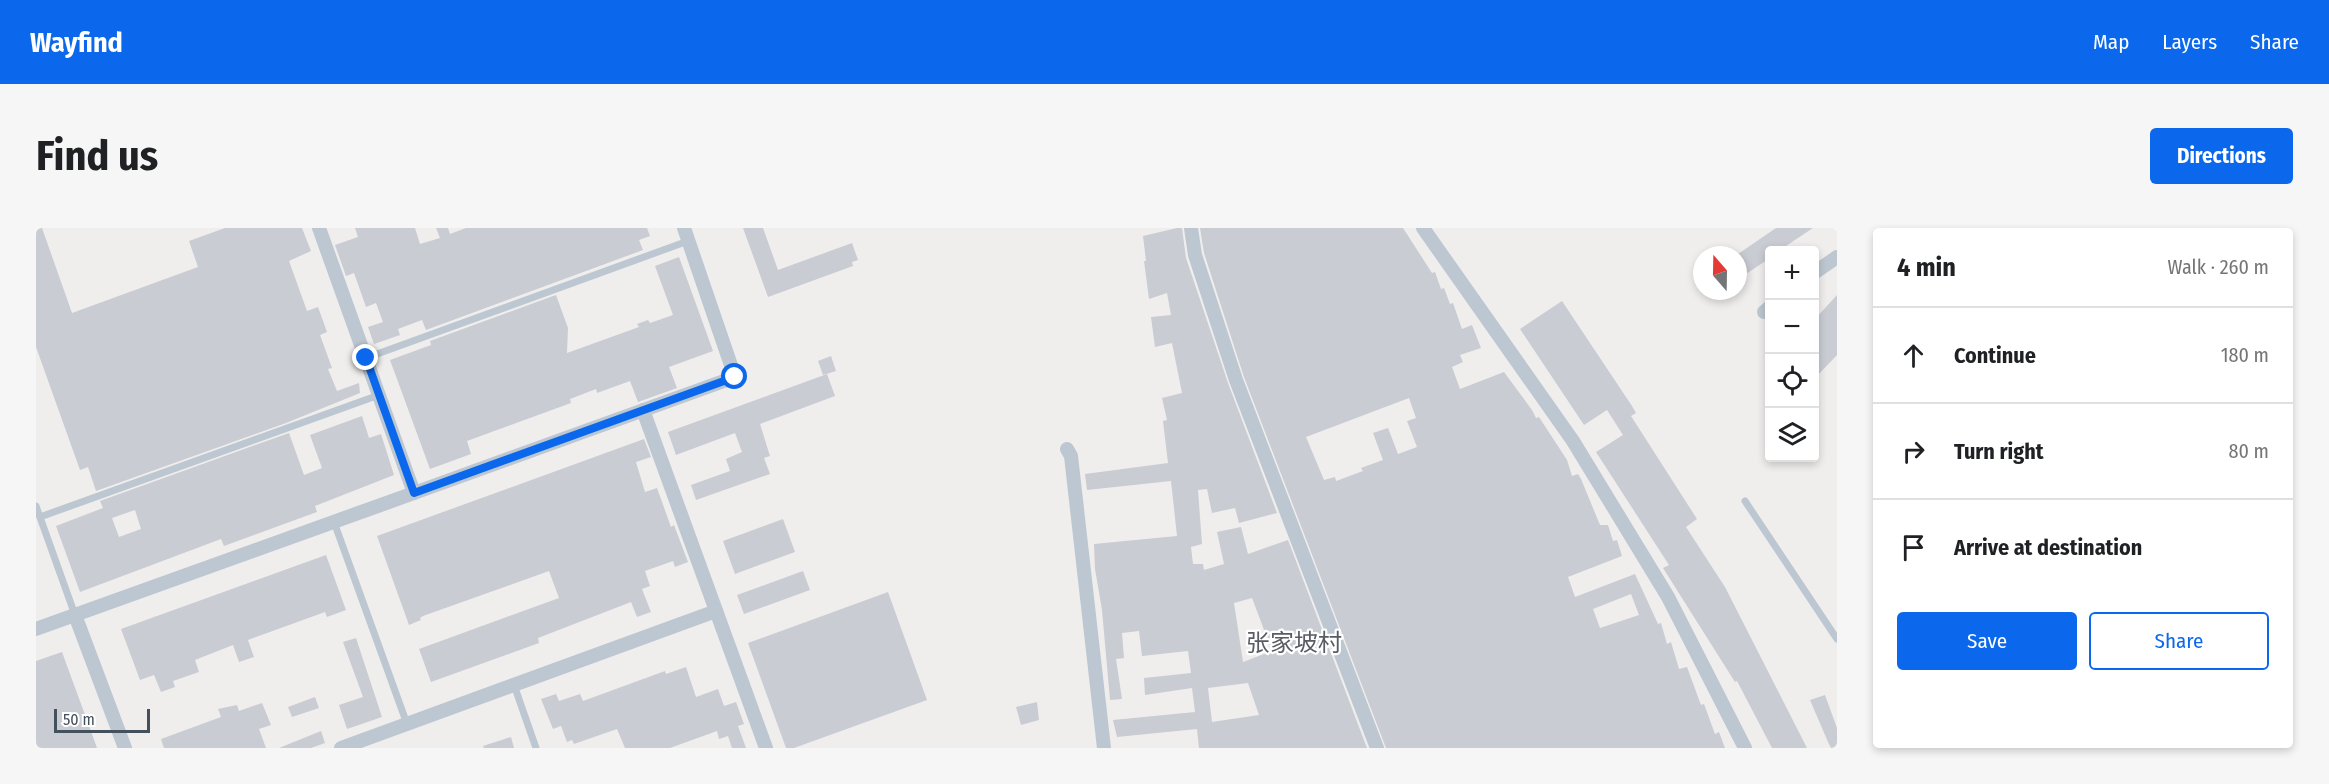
<!DOCTYPE html>
<html lang="en">
<head>
<meta charset="utf-8">
<style>
	body { margin:0; font-family:"Fira Sans Condensed","Noto Sans SC",sans-serif; background:#f6f6f6; color:#202124 }
	.controls { position:absolute; right:18px; top:18px; display:grid; overflow:hidden; border-radius:6px; box-shadow:0 3px 9px #0003 }
	.controls button { width:54px; height:54px; display:grid; place-items:center; padding:0; border:0; border-bottom:2px solid #e0e0e0; background:#fff; color:#202124; font:30px sans-serif }
	.compass { position:absolute; left:1657px; top:18px; width:54px; height:54px; border-radius:50%; background:#fff; box-shadow:0 3px 9px #0003; rotate:340deg }
	.scale { position:absolute; left:18px; bottom:15px; width:96px; box-sizing:border-box; padding-left:6px; border:3px solid #44505c; border-top:0; font-size:16px; line-height:21px; white-space:nowrap; color:#44505c; -webkit-text-stroke:4px #fff; paint-order:stroke }
	.stop { position:absolute; width:18px; height:18px; margin:-14px; border:4px solid #0b68ec; border-radius:50%; background:#fff }
	.stop.end { background:#0b68ec; border-color:#fff; box-shadow:0 2px 6px #0008 }
	.list { margin:0; padding:0; list-style:none }
	h2 { display:flex; justify-content:space-between; align-items:center; height:78px; margin:0; padding:0 24px; font-size:26px }
	h2 small { font-size:20px; font-weight:400; color:#757577 }
	.list li { display:grid; grid-template-columns:39px 1fr auto; gap:18px; align-items:center; box-sizing:border-box; height:96px; padding:0 24px; border-top:2px solid #e0e0e0 }
	.list b { display:block; font-size:22px; white-space:nowrap }
	.list em { font-size:20px; font-style:normal; color:#757577 }
	.actions { display:flex; gap:12px; padding:18px 24px }
	.actions a { flex:1; padding:14px 0; border:2px solid #0b68ec; border-radius:6px; text-align:center; font-size:21px; color:#0b68ec }
	.actions .main { background:#0b68ec; color:#fff }
	.icon { flex:none; width:33px; height:33px; fill:none; stroke:currentColor; stroke-width:2; stroke-linecap:round; stroke-linejoin:round }
	.map { position:relative; flex:none; width:1801px; height:520px; overflow:hidden; border-radius:6px }
	header { display:flex; align-items:center; gap:36px; box-sizing:border-box; height:84px; padding:0 30px; background:#0b68ec; color:#fff }
	header strong { font-size:28px }
	nav { display:flex; gap:33px; margin-inline-start:auto; font-size:21px }
	.intro { display:flex; align-items:center; justify-content:space-between; box-sizing:border-box; height:144px; padding:0 36px }
	h1 { margin:0; font-size:42px }
	.button { padding:15px 27px; border-radius:6px; background:#0b68ec; color:#fff; font-size:21px; font-weight:700 }
	main { display:flex; gap:36px; padding:0 36px }
	aside { flex:1; background:#fff; border-radius:6px; box-shadow:0 3px 9px #0003 }
	.map>svg:first-child { display:block }
	.building { fill:#c9ccd3; fill-rule:evenodd }
	.lines { fill:none; stroke-linecap:round; stroke-linejoin:round }
	.service { stroke:#bcc7d1; stroke-width:7 }
	.minor { stroke:#bcc7d1; stroke-width:14 }
	.route { stroke:#0b68ec; stroke-width:8 }
	.labels { text-anchor:middle; dominant-baseline:central; stroke-width:4.5; stroke-linejoin:round; paint-order:stroke }
	.quarter-label { font-size:24px; fill:#595d63; stroke:#fff }
</style>
</head>
<body>
<header>
<strong>Wayfind</strong>
<nav><a>Map</a><a>Layers</a><a>Share</a></nav>
</header>
<div class="intro"><h1>Find us</h1><a class="button">Directions</a></div>
<main>
<div class="map">
<svg width="1801" height="520" viewBox="0 0 1801 520">
	<rect width="100%" height="100%" fill="#f0eded"/>
	<g class="building">
		<path d="M0,0H6L36,85L162,39L153,13L189,0H266L275,23L253,33L271,83L282,79L291,104L284,107L296,140L292,141L301,163L323,155L324,165L250,195L60,263L52,239L44,242L0,119Z"/>
		<path d="M319,0H379L384,16L404,10L400,0H412L414,6L430,0H611L614,8L603,12L607,22L390,102L386,92L362,101L364,107L338,116L332,99L347,94L340,75L330,79L318,45L310,48L299,17L322,9Z"/>
		<path d="M707,0H727L742,42L816,15L822,32L816,34L817,38L732,69Z"/>
		<path d="M1141,0H1146L1150,30L1192,155L1241,285L1203,295L1199,280L1176,285L1171,261L1162,262L1166,316L1155,319L1157,336H1167L1168,342L1188,336L1181,304L1205,299L1212,326L1252,312L1331,520H1163L1161,501L1081,509L1077,492L1159,484L1156,460L1109,467L1108,450L1155,445L1152,423L1106,428L1103,403L1086,405L1088,430L1080,431L1086,471L1074,472L1066,382L1059,341L1058,316L1141,308L1135,253L1051,262L1049,246L1132,235L1127,193L1131,192L1126,170L1146,165L1136,115L1119,119L1115,89L1135,87L1131,65L1113,71L1108,33H1110L1107,8ZM1216,370L1236,423L1207,434L1198,375ZM1212,455L1223,487L1176,494L1172,460Z"/>
		<path d="M1164,0H1367L1396,45L1399,44L1405,61L1408,60L1414,76L1417,75L1426,101L1436,97L1445,120L1424,127L1427,134L1416,139L1424,161L1468,144L1496,182L1500,190L1503,189L1531,232L1536,248L1542,246L1545,251L1564,297H1572L1577,313L1581,312L1586,328L1532,349L1539,369L1599,346L1622,396L1625,395L1631,416L1635,414L1643,441L1651,439L1665,477L1668,476L1679,506L1683,504L1689,520H1350L1208,149L1168,25ZM1373,170L1380,190L1371,193L1381,219L1362,226L1352,200L1337,205L1347,232L1325,240L1327,243L1300,253L1299,249L1288,252L1270,209ZM1595,366L1603,387L1564,400L1557,381Z"/>
		<path d="M1740,0H1777L1744,22H1734V30L1707,48L1702,40V26Z"/>
		<path d="M643,29L677,123L633,139L641,160L602,174L594,153L561,165L560,161L534,171L535,175L431,213L435,226L394,241L354,132L395,117L394,113L520,67L532,100L531,125L603,99L601,96L612,92L614,95L637,87L619,38Z"/>
		<path d="M1801,67V127L1779,150V91Z"/>
		<path d="M1526,73L1596,178L1600,185L1595,188L1661,291L1650,299L1689,359L1771,520H1736L1701,453L1699,454L1627,340L1633,337L1560,224L1587,207L1571,182L1548,197L1484,101Z"/>
		<path d="M795,128L800,143L787,147L782,133Z"/>
		<path d="M791,146L799,168L724,196L734,228L728,230L734,246L660,272L655,257L694,243L690,231L706,224L699,205L640,227L632,204Z"/>
		<path d="M326,188L333,210L345,206L358,247L279,278L281,284L188,318L185,311L44,364L20,298L67,280L64,273L253,205L268,247L286,240L274,207ZM99,282L105,301L83,309L76,290Z"/>
		<path d="M608,211L615,229L600,234L609,264L621,260L635,299L638,297L652,334L639,339L637,333L609,343L614,358L606,361L615,384L601,389L595,374L502,410L503,415L395,454L383,421L523,370L513,343L387,388L384,390L385,392L373,397L341,308Z"/>
		<path d="M747,291L759,324L699,346L687,313Z"/>
		<path d="M290,327L310,382L291,389L289,384L212,412L218,429L203,434L197,417L159,432L163,444L137,453L139,459L125,464L118,447L104,452L85,401Z"/>
		<path d="M767,343L774,362L708,386L701,367Z"/>
		<path d="M852,364L891,472L758,520H750L712,415Z"/>
		<path d="M320,410L346,489L311,501L303,477L327,469L307,414Z"/>
		<path d="M26,424L52,495L61,520H0V433Z"/>
		<path d="M650,439L660,469L682,461L688,478L700,474L708,496L702,498L710,520H696L692,508L683,511L681,503L634,520H589L581,501L538,516L536,512L531,514L525,498L517,501L505,471L520,466L523,473L544,466L547,473L629,443L630,446Z"/>
		<path d="M1789,467L1801,500V520H1795L1792,514L1774,472Z"/>
		<path d="M279,469L283,480L256,489L252,479Z"/>
		<path d="M1001,474L1003,492L985,497L980,479Z"/>
		<path d="M226,475L235,497L223,501L230,520H128L125,511L185,489L182,481L201,477L203,483Z"/>
		<path d="M285,503L289,515L275,520H243Z"/>
		<path d="M475,509L478,520H448L447,518Z"/>
	</g>
	<g class="lines">
		<g class="service">
			<path d="M330,130L652,13"/>
			<path d="M1709,273L1801,411"/>
			<path d="M0,278L39,387"/>
			<path d="M4,289L343,167"/>
			<path d="M298,294L371,496"/>
			<path d="M478,457L500,520"/>
		</g>
		<g class="minor">
			<path d="M1155,0L1159,27L1200,152L1341,520"/>
			<path d="M1387,0L1537,213L1632,369L1709,520"/>
			<path d="M1778,45L1801,29"/>
			<path d="M1728,84L1734,79"/>
			<path d="M607,182L730,520"/>
			<path d="M1031,221L1035,228L1068,520"/>
			<path d="M378,265L699,149L648,0"/>
			<path d="M39,387L89,520"/>
			<path d="M0,401L378,265L283,0"/>
			<path d="M305,520L680,383"/>
		</g>
	</g>
	<g class="lines">
		<path class="route" d="M330,130L378,265L699,149"/>
	</g>
	<g class="labels">
		<g class="quarter-label">
			<text x="1258" y="415">张家坡村</text>
		</g>
	</g>
</svg>
<div class="controls">
<button>+</button>
<button>−</button>
<button><svg class="icon" aria-label="locate" viewBox="0 0 24 24"><circle cx="12" cy="12" r="6"/><path d="M12 2v4M12 18v4M2 12h4M18 12h4"/></svg></button>
<button><svg class="icon" aria-label="layers" viewBox="0 0 24 24"><path d="M12 4l9 5-9 5-9-5zM3 14l9 5 9-5"/></svg></button>
</div>
<svg class="compass" viewBox="-18 -18 36 36"><path d="M0-13l5 13h-10z" fill="#e53935"/><path d="M0 13l5-13h-10z" fill="#757577"/></svg>
<div class="scale">50 m</div>
<div class="stop" style="left:699px;top:149px"></div>
<div class="stop end" style="left:330px;top:130px"></div>
</div>
<aside>
<h2>4 min<small>Walk · 260 m</small></h2>
<ul class="list">
<li><svg class="icon" aria-label="ahead" viewBox="0 0 24 24"><path d="M12 20V5M6 11l6-6 6 6"/></svg><div><b>Continue</b></div><em>180 m</em></li>
<li><svg class="icon" aria-label="right" viewBox="0 0 24 24"><path d="M7 20v-9h11M14 6l5 5-5 5"/></svg><div><b>Turn right</b></div><em>80 m</em></li>
<li><svg class="icon" aria-label="arrive" viewBox="0 0 24 24"><path d="M6 21V4h12l-3 4 3 4H6"/></svg><div><b>Arrive at destination</b></div></li>
</ul>
<div class="actions"><a class="main">Save</a><a>Share</a></div>
</aside>
</main>
</body>
</html>
